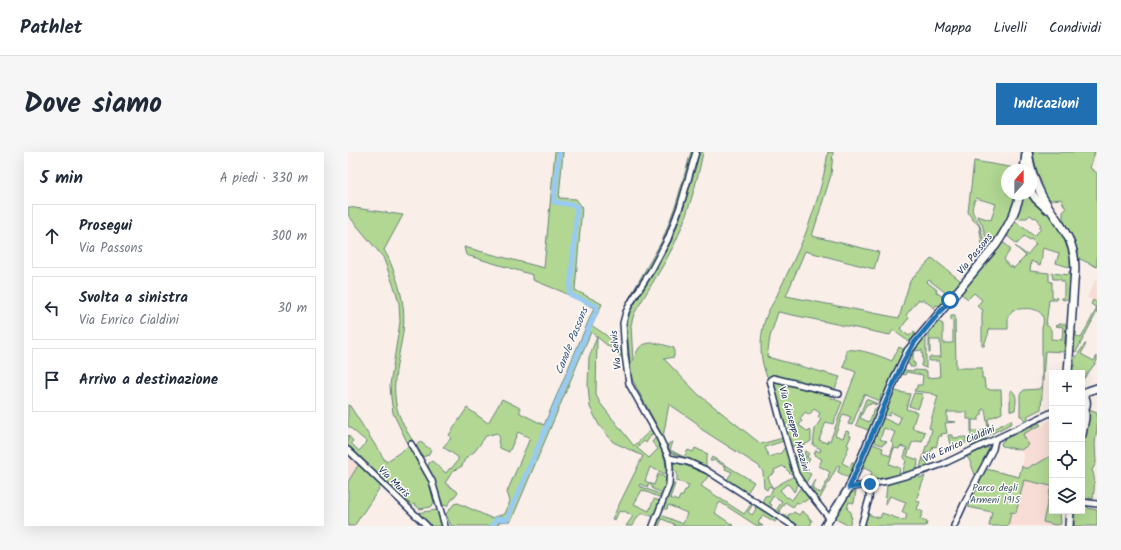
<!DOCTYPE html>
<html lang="it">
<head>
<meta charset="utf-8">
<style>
	body { margin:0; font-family:Kalam,sans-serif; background:#f6f6f7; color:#1f2937 }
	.controls { position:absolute; right:12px; bottom:12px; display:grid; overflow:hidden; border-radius:0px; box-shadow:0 4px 16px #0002 }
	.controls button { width:36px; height:36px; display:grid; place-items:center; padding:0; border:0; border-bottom:1px solid #e0e1e3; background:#fff; color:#1f2937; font:20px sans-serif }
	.compass { position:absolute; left:653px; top:12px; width:36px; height:36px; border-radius:50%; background:#fff; box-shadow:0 4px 16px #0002; rotate:21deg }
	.stop { position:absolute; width:12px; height:12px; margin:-9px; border:3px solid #1f6fb2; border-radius:50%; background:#fff }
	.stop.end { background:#1f6fb2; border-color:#fff; box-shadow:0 1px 4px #0008 }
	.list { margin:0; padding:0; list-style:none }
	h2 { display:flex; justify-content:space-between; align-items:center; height:52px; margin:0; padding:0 16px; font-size:17px }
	h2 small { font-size:13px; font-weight:400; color:#747a83 }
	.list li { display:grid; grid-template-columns:26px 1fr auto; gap:12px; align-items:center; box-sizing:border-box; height:64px; margin:0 8px 8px; padding:0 8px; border:1px solid #e0e1e3; border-radius:0px }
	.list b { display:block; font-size:15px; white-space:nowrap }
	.list p { margin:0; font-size:13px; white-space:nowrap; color:#747a83 }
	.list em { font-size:13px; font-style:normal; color:#747a83 }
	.icon { flex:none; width:22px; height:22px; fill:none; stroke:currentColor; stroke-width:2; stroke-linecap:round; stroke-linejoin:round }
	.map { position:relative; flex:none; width:749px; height:374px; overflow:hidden; border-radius:0px }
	header { display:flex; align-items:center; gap:24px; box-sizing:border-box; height:56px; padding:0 20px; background:#fff; border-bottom:1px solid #e0e1e3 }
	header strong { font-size:19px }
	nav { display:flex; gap:22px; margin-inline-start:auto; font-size:14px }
	.intro { display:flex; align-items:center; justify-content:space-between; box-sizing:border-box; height:96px; padding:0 24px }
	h1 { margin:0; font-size:28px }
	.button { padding:10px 18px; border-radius:0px; background:#1f6fb2; color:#fff; font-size:14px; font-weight:700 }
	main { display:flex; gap:24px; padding:0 24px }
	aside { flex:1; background:#fff; border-radius:0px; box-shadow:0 4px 16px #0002 }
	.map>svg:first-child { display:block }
	.built { fill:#f7ddd6 }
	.green { fill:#b1d793; stroke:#668378 }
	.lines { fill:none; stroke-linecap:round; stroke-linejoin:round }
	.canal { stroke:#97caf4; stroke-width:5 }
	.street-casing { stroke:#1b2f5e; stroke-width:8 }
	.secondary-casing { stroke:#1b2f5e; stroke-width:10 }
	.street { stroke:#fdfcf7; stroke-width:5 }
	.secondary { stroke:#fdfcf7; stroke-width:7 }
	.route { stroke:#1f6fb2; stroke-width:5 }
	.labels { text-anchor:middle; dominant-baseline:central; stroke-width:3; stroke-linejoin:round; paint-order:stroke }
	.street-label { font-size:10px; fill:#1b2f5e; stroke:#fdfcf7 }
	.park-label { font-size:10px; fill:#40596b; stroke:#fdfcf7 }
	.water-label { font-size:11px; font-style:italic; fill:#3a5684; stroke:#fdfcf7 }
</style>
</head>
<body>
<header>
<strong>Pathlet</strong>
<nav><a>Mappa</a><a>Livelli</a><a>Condividi</a></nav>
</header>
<div class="intro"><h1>Dove siamo</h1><a class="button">Indicazioni</a></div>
<main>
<aside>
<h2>5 min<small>A piedi · 330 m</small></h2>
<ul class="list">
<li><svg class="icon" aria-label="ahead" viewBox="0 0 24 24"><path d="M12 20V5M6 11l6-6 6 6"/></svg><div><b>Prosegui</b><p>Via Passons</p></div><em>300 m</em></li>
<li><svg class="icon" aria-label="left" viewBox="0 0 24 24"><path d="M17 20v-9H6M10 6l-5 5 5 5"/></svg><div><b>Svolta a sinistra</b><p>Via Enrico Cialdini</p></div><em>30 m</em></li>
<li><svg class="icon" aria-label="arrive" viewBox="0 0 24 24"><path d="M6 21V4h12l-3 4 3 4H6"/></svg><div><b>Arrivo a destinazione</b></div></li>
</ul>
</aside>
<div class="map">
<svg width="749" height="374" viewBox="0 0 749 374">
	<rect width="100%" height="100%" fill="#faeee8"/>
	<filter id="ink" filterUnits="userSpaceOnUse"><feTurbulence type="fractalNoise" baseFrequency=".025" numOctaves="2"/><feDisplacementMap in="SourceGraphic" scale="8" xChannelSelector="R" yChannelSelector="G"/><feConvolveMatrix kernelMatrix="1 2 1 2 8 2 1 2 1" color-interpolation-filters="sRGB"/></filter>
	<g filter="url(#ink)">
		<g class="built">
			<path d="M749,125V151L739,145Z"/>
			<path d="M704,267V359H711L708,374H660L670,324H672L676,306L673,298L654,294L653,291L657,287L691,271L695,274L697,272L696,271Z"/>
			<path d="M0,302L11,312L0,330Z"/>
		</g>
		<g class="green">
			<path d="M207,0H215L211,46L228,47L234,55L227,138L254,152L244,174C255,180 273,193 275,206L249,185L248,243L252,251L286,294L304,277L305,280L298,291L296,289L289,296L301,306L310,297L304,290L308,285L317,308L319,323L302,315L297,329L306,333L310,322L318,326L315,341L305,337L303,333L300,332V335L292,332L291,334L314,343L313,346L294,338L286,352L301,359L306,347L312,349L306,365C292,359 291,361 285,374H278L285,364L276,359L275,360L271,359L267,368L264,367L295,304L265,290L251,273L242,255L240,234L241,205L249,185L243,180L163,369L151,370L149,374H103L98,362L106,352L110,351L143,366L157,362L162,349L159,340L182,286L170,280L161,300L152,296L150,289L152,286L149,281L138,284L127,299L117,307L114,314L105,319L97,331L110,340L99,354L95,353L85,325L80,315L81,311L84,309L98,321L102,316L103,317L110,308V305L95,295L103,286L101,283L119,256L140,271L154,247L172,256V261L196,273L246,156L215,140L185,128V123L118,103L116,95L196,116Z"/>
			<path d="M343,0H346L331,51L317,89L276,161L279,150L315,87L329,49Z"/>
			<path d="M352,0H355C350,28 338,68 326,93C314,117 299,139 286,162L283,173L285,209C287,205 289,198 292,195C302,187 316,193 326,196V205L316,207L350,242L413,292L435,286L436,289L417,295L421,305L433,301L437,295L445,321L443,322L435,314L426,318L427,320L420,325L422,329L421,330L425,336L446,324L451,331L446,340L442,334L439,332L432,338L439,346L440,345L444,348L453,335L461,346L456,350L454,349L452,352L449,350L445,355L437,350L431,359L433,360L432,362L428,359L434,349L425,344L421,351L424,353L422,356L414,350L417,344L422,343L425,336L421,334L419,338L416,336L415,320L411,314L353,277L349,271L321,252L315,285L284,227L279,182V172L282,160L323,90L336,55Z"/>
			<path d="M480,0H485L483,23L464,84L531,100L526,117L457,99L438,144L551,166L562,129L584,106L613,129L604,139L600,138L598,141L581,128L579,130L589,138L588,140L598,147L592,154L588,153L586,156L576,148H570L558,163L561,166L552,177L561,184L566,179L567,180L566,184L561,190L545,178L542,183L430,160L422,185L419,205L492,225L486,239L426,225L421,228C410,209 411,180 420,160C423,154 427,148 430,141C439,122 449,102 457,83C467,56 476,28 480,0Z"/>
			<path d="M673,0H676L674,18H659V42H670L660,67L645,92L641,89L639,90L634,72L629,64L643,68L648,52L628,46C620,60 627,62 632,74C634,80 635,87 637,93L636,94L634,92L631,73L624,67L620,60L626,9L673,17Z"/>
			<path d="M685,0H747L742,16L749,21V115L730,106L725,87L715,67V60L718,57L713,47L703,48C693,42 687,12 685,0Z"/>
			<path d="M680,42H682L694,56L701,62L722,93L724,115L721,116V115L708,111L711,101L695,96C693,103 695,106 692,113L683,109L682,119L701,121V129L704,130V145L709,146V148H701L698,173C705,176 703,181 703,187L714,188L715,175L707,174L712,172H718L716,200L697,199L693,257L679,264L681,267L677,269L674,264H672V242L676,238L691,237L694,233V176C701,155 680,155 665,158L660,164V177H641C641,184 637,188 636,194H634V161L635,158L629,154L634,148L626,141L620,147L612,141L652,93L656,91L663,97L656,107L661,115L663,114L666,116L678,104L667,94L679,103L688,92L683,87L682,88L676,84L669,92L658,83L667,69L686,84L693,77L691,75L693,73L690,70L691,68L687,65L686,66L682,63L679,66H674L672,67L668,65L676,45Z"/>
			<path d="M0,55L55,63L36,98C40,104 42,110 45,117C53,138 58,157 55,180C52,201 45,222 47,244C48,261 56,275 65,289L61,294L81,328L86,351L82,355L72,357L66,352L62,355L0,295V283L5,289L3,291L11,299L19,290L0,274V253L2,254L38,310L61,294L45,261L43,246L42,233L52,170L51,151L48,140L35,105L0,63Z"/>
			<path d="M721,119H724L723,146L715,148L713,146H716V129H713V127H705L704,121L721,123Z"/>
			<path d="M745,148L749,151V160L728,200L725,198L726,179L729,181L727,183L733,186L749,156L743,152Z"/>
			<path d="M603,164H607L608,216H634V226H636L637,235L642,238H653L654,261L640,267L641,279L663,268L664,271L641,283L637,257H634V263L631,265V268H624V279H637L638,287L623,295V267H619V260H599V269L608,270L597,271L599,281L593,282L594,284H591L588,295L585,294L583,300H579V302H576V309L580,310L579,314L572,316L578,294H580L584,277L581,276L590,244L582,241L566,239L567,237L569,236V233H574L575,223L558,220L557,223L553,222L555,218L567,219V218L579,219V226L592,225L591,209H581V205H593L592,188H582V201H581V179L589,169L595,172V191H605V169L603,168Z"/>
			<path d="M578,182V216L573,214L575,210L574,198L567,199L565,202V211H567V215H562V212H558Z"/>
			<path d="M737,192H738L733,202L746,209L749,204V209L734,229V221H724L723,214L727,213L726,208Z"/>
			<path d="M551,195L557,198L537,243H533L532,249L516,242L504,273L500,272L503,265L495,262L487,283L495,286L498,279L501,280L500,282L503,284L499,293L501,294L494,311L502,315L504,310H507L510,303L511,304L501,326L490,320V319L492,314L490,313L470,350L462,337L467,327L468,328L464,337L473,341L481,325L480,324L482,320L471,314L474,307L466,303L468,298L472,300L473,297L465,293L467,277L473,267L470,265L472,261L466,257L461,263L457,260L452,267L454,269L451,273L460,280L462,278L463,279V289C458,293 450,295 443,294L424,229L427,228L483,243V246L494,250L485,272L478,270L471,288L479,291L480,288L482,289L508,220L495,215L498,207V198C511,196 532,204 544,209Z"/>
			<path d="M663,238C670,242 668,251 667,258L663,259L662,258V239Z"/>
			<path d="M546,239L562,242L558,257L569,260L564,276L577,280L574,290L569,289L564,291L559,304L570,308L569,317L554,321L558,309L556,305L559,296L552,294L551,297L546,296L541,312L552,316L551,322L521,329L524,320L516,316L515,318L512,317L523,293L525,292L535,296L534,300L542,304L546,292L543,290L547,280L536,276L532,287L539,290L534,293L526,290L525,288L535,266L550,273L553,265L543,260L541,264L536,262Z"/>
			<path d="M566,241L574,242L575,243L570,257L561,254Z"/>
			<path d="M518,247L530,252L529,253L523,251L522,253L519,252L512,266L521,270L527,256L531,258L522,279L508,273Z"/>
			<path d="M741,258L749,261V275L747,292L748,311L744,318C748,326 746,338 745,347L741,346V348L734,345V301Z"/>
			<path d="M691,271L693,273L675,282L680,293L673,298L654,294L653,291L657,287Z"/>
			<path d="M600,283H604V286L618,285V291L602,293Z"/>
			<path d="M72,290L74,291L83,298L80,303L75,305L68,293Z"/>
			<path d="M325,290L322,298L336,305L340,298L345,300L347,296L360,302L358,306V315L322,300L319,295L320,292Z"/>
			<path d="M639,295L641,297L639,302L640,303L628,325L621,307L618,305Z"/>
			<path d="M458,299L461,301L459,305L462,307L460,310L459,309L455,318L463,322L458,331L451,322L446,304H448L450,311L455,309L458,305L456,300Z"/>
			<path d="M704,303V359H712L713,372L708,373L695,370L703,334L676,328L668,361L663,360L660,374H641L644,360L620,355L638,317L671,325L674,314L676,316H681L684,313L689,312Z"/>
			<path d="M364,305L406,330L399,341L379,328L384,320L377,317L378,315L366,308L365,309H362Z"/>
			<path d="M327,309L361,323L353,334L396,362L404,351L405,352L400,360L404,363L408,357L407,356L408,354L429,367L427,370L415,363L410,371L415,374H409L372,350L367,358L368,359L367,361L386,374H326V372L314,367L311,374L309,373L313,363L335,372L339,361L320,353L319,357H315L324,332H327L322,346L330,349L332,344H335L337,338H339L341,333L329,329V320L325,317V311Z"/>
			<path d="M11,312L33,334L6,374H0V330Z"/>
			<path d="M570,324L572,326L577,324L568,348L572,350L569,357L575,360L572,367L579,370L578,374H516L519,362L532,366L534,361L557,369L559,362L554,360L558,350L542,344L538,352H537L539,333Z"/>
			<path d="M508,339L506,351L501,350L499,357L503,360L502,364L504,365L501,374L486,366L502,342Z"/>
			<path d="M734,352H740V356L749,358V374H726V359H734Z"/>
			<path d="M89,358L93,374H82L68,361Z"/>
			<path d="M454,359L459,363L464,369L462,374H452L434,363L435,362L440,364L441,362H444L446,360L451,363Z"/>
		</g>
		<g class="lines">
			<path class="canal" d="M144,374L149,367H159L249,157L248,154L223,143L222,141L229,55L225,53L206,50L211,0"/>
			<g class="street-casing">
				<g id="street">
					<path d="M63,292L84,329L97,374"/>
					<path d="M0,298L79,374"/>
					<path d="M321,306L340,310L358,318L445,374"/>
					<path d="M501,336L539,329L575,319L595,312L704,260"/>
					<path d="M734,350L749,352"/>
					<path d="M482,367L458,337L448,322L432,267L422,228L425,226L491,242"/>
					<path d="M305,374L321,333L322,315L321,306L311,285L281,232L277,203L275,171L278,160L282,152L304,117L320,87L333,52L348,0"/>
					<path d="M513,374L521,347L522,332"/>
					<path d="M606,374L616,352L645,297L647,288"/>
				</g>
			</g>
			<g class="secondary-casing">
				<g id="secondary">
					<path d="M680,0C682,15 687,31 694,44C709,71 727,84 727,116L720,221"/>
					<path d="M676,18L678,2"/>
					<path d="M683,40L688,47L699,57"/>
					<path d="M734,241C739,247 740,253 735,259"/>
					<path d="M734,241L749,236"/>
					<path d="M734,283L737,266V256"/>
					<path d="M477,374L501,336L549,222L560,199L574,182L648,93C658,78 668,61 672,42"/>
					<path d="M721,374L722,359"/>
				</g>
			</g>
			<use href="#street" class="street"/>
			<use href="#secondary" class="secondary"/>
		</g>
	</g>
	<g class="lines" filter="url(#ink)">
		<path class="route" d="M522,332L501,336L555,210L566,191L602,148"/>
	</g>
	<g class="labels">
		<g class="street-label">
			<text transform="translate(627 102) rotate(-51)">Via Passons</text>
			<text transform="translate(268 198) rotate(-96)">Via Selvis</text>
			<text transform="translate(446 277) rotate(74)">Via Giuseppe Mazzini</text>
			<text transform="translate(611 292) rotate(-24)">Via Enrico Cialdini</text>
			<text transform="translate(46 330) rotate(44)">Via Muris</text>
		</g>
		<g class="park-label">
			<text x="647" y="336">Parco degli<tspan x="647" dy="12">Armeni 1915</tspan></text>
		</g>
		<g class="water-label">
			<text transform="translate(224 189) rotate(-68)">Canale Passons</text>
		</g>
	</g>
</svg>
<div class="controls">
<button>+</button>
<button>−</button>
<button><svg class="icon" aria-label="locate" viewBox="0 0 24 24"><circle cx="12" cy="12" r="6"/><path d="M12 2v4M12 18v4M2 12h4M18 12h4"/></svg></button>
<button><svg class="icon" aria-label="layers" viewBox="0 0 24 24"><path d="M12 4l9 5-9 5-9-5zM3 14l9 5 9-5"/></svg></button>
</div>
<svg class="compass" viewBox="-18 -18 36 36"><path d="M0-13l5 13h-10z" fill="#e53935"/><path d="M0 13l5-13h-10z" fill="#747a83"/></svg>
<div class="stop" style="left:602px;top:148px"></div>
<div class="stop end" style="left:522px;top:332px"></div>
</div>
</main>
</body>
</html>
